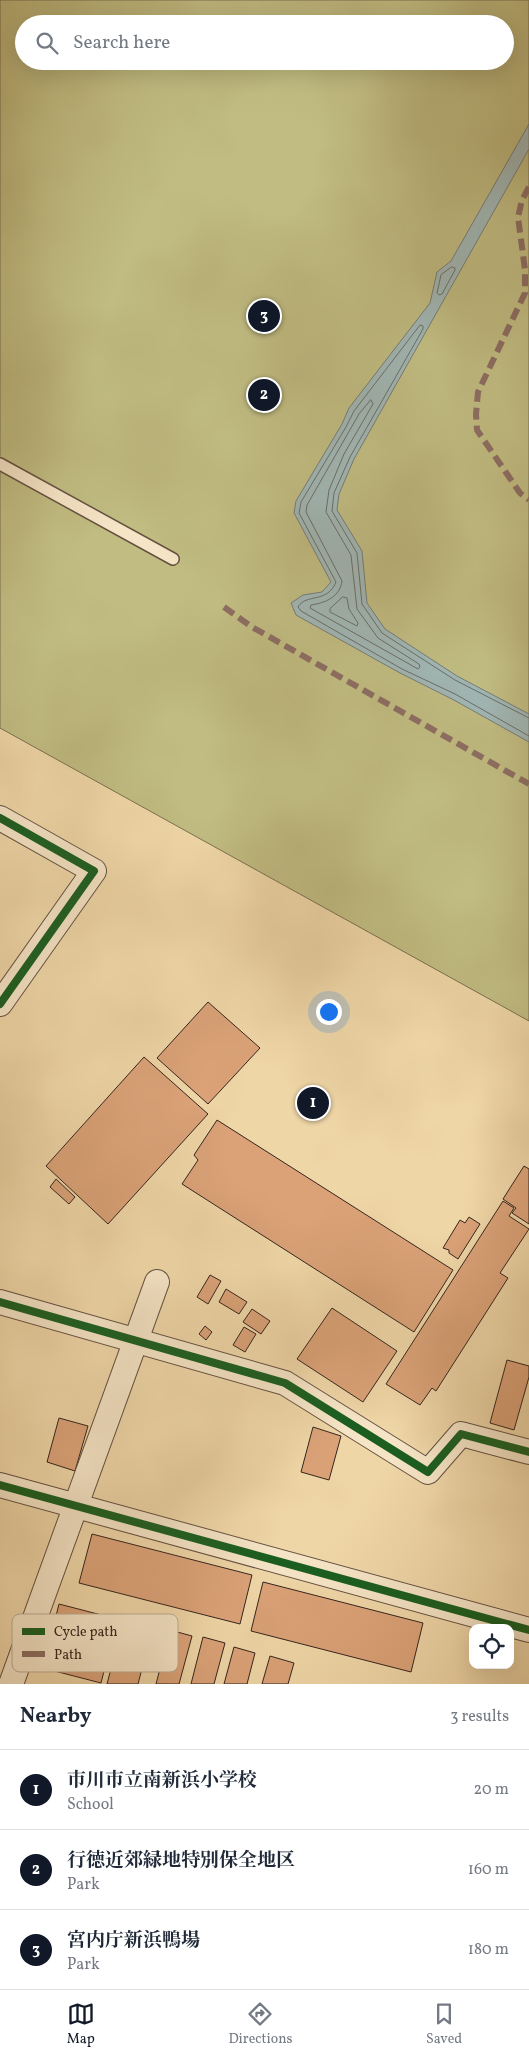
<!DOCTYPE html>
<html lang="en">
<head>
<meta charset="utf-8">
<style>
	body { margin:0; font-family:Vollkorn,"Noto Serif JP",serif; background:#f2f2f3; color:#1f2937 }
	.controls { position:absolute; right:15px; bottom:15px; display:grid; overflow:hidden; border-radius:10px; box-shadow:0 5px 20px #0002 }
	.controls button { width:45px; height:45px; display:grid; place-items:center; padding:0; border:0; border-bottom:1px solid #e0e1e3; background:#fff; color:#1f2937; font:25px sans-serif }
	.you { position:absolute; left:328px; top:1011px; width:18px; height:18px; margin:-12px; border:4px solid #fff; border-radius:50%; background:#1a73e8; box-shadow:0 0 0 8px #1a73e833 }
	.badge { display:grid; place-items:center; width:32px; height:32px; border-radius:50%; background:#111827; color:#fff; font-size:16px; font-weight:700 }
	.pin { position:absolute; translate:-50% -50%; border:2px solid #fff; box-shadow:0 1px 5px #0006 }
	.list { margin:0; padding:0; list-style:none }
	h2 { display:flex; justify-content:space-between; align-items:center; height:65px; margin:0; padding:0 20px; font-size:21px }
	h2 small { font-size:16px; font-weight:400; color:#747a83 }
	.list li { display:grid; grid-template-columns:32px 1fr auto; gap:15px; align-items:center; box-sizing:border-box; height:80px; padding:0 20px; border-top:1px solid #e0e1e3 }
	.list b { display:block; font-size:19px; white-space:nowrap }
	.list p { margin:0; font-size:16px; white-space:nowrap; color:#747a83 }
	.list em { font-size:16px; font-style:normal; color:#747a83 }
	.icon { flex:none; width:28px; height:28px; fill:none; stroke:currentColor; stroke-width:2; stroke-linecap:round; stroke-linejoin:round }
	.map { position:relative; flex:none; width:529px; height:1684px; overflow:hidden }
	.search { position:absolute; background:#fff; box-shadow:0 5px 20px #0002; left:15px; right:15px; top:15px; height:55px; display:flex; align-items:center; gap:12px; box-sizing:border-box; padding:0 18px; border-radius:28px; color:#747a83; font-size:19px }
	.sheet { height:305px; background:#fff }
	nav { display:flex; justify-content:space-around; align-items:center; box-sizing:border-box; height:70px; border-top:1px solid #e0e1e3; background:#fff; font-size:14px; color:#747a83 }
	nav a { display:grid; justify-items:center; gap:2px }
	nav .on { color:#111827 }
	.map>svg:first-child { display:block }
	.green { fill:#c0bc82; stroke:#7a7050; fill-rule:evenodd }
	.water { fill:#a0b6b4; stroke:#757c78 }
	.lines { fill:none; stroke-linecap:round; stroke-linejoin:round }
	.shore { stroke:#6a6e69; stroke-width:1 }
	.building { fill:#dba278; stroke:#35251e }
	.lane-casing { stroke:#645140; stroke-width:14 }
	.street-casing { stroke:#645140; stroke-width:26 }
	.lane { stroke:#f5e4c6; stroke-width:11 }
	.street { stroke:#f5e4c6; stroke-width:24 }
	.quiet { stroke:#8d6e63; stroke-width:6; stroke-dasharray:12 6; stroke-linecap:butt }
	.cycleway-casing { stroke:#f5e4c6; stroke-width:11 }
	.cycleway { stroke:#1b5e20; stroke-width:8 }
	.key { fill:#f5e4c6; stroke:#bbab94; stroke-width:1 }
	.key-label { font-size:14px; fill:#35251e }
</style>
</head>
<body>
<div class="map">
<svg width="529" height="1684" viewBox="0 0 529 1684">
	<rect width="100%" height="100%" fill="#efd6a7"/>
	<filter id="stains"><feTurbulence type="fractalNoise" baseFrequency=".004" numOctaves="4"/><feColorMatrix values="0 0 0 0 .2 0 0 0 0 .09 0 0 0 0 .02 0 0 0 .5 -.17"/></filter>
	<radialGradient id="worn" r=".72"><stop offset=".6" stop-color="#630" stop-opacity="0"/><stop offset="1" stop-color="#630" stop-opacity=".3"/></radialGradient>
	<path class="green" d="M0,0H529V1021L0,728ZM24,24H505V61H24Z"/>
	<path class="water" d="M529,124V149L354,459L339,494L337,510L362,551L367,603L385,629L457,676L529,714V742L452,699L400,673L296,615L291,603L303,595L322,592L331,582L294,513L296,501L342,424L349,408L430,303L437,272L451,261Z"/>
	<g class="lines">
		<g class="shore">
			<path d="M452,267L455,268V270L442,294L439,295L437,293L441,275Z"/>
			<path d="M371,400L373,404L344,454L329,490L326,512L351,555L357,609L378,638L419,664L420,667L418,669L310,608L311,605C325,603 340,597 342,581L306,512L307,505L359,414Z"/>
			<path d="M343,597L347,598L349,609L358,623L357,626L330,612V609Z"/>
			<path d="M529,718L455,680L382,633L362,604L357,553L332,511L334,493L350,457L423,329V326L420,325L354,411L346,427L301,502L299,513L336,582C327,604 306,593 298,607L301,611L402,669L455,694L529,736"/>
		</g>
	</g>
	<g class="building">
		<path d="M208,1002L260,1048L208,1104L157,1058Z"/>
		<path d="M144,1057L208,1114L108,1224L46,1166Z"/>
		<path d="M217,1120L453,1270L414,1332L182,1184L198,1160L194,1155Z"/>
		<path d="M524,1166L529,1169V1224L512,1213L516,1208L503,1199Z"/>
		<path d="M56,1179L75,1197L69,1204L50,1187Z"/>
		<path d="M503,1201L514,1208L509,1216L529,1229L500,1273L508,1278L436,1391L432,1388L420,1405L386,1384Z"/>
		<path d="M469,1217L480,1224L458,1259L449,1253V1250L443,1248L460,1220L465,1223Z"/>
		<path d="M210,1275L221,1281L208,1304L197,1297Z"/>
		<path d="M226,1289L247,1302L239,1314L219,1302Z"/>
		<path d="M332,1308L397,1351L363,1402L297,1359Z"/>
		<path d="M252,1309L270,1321L261,1334L243,1322Z"/>
		<path d="M205,1326L212,1332L206,1340L199,1334Z"/>
		<path d="M244,1327L256,1334L245,1352L233,1345Z"/>
		<path d="M507,1360L529,1366V1377L514,1430L490,1423Z"/>
		<path d="M59,1418L88,1426L75,1471L47,1462Z"/>
		<path d="M313,1427L341,1436L329,1480L301,1472Z"/>
		<path d="M92,1534L252,1575L240,1624L79,1583Z"/>
		<path d="M263,1582L423,1623L411,1672L251,1631Z"/>
		<path d="M59,1604L117,1619L101,1683L43,1668Z"/>
		<path d="M124,1619L153,1626L138,1684H107Z"/>
		<path d="M170,1630L192,1636L179,1684H156Z"/>
		<path d="M203,1637L225,1643L214,1684H191Z"/>
		<path d="M234,1647L255,1653L247,1684H224Z"/>
		<path d="M270,1656L294,1663L288,1684H262Z"/>
	</g>
	<g class="lines">
		<g class="lane-casing">
			<path id="lane" d="M0,464L173,559"/>
		</g>
		<g class="street-casing">
			<g id="street">
				<path d="M0,818L94,871L0,1004"/>
				<path d="M0,1302L285,1383L428,1472L461,1434L529,1452"/>
				<path d="M0,1485L529,1630"/>
				<path d="M11,1684L157,1282"/>
			</g>
		</g>
		<use href="#lane" class="lane"/>
		<use href="#street" class="street"/>
		<g class="quiet">
			<path d="M529,187L522,200L518,217L525,270V293L478,392L476,414L477,430L520,493L529,500"/>
			<path d="M224,607L252,627L529,784"/>
		</g>
		<g class="cycleway-casing">
			<g id="cycleway">
				<path d="M0,818L94,871L0,1004"/>
				<path d="M0,1302L285,1383L428,1472L461,1434L529,1452"/>
				<path d="M0,1485L529,1630"/>
			</g>
		</g>
		<use href="#cycleway" class="cycleway"/>
	</g>
	<rect x="12" y="1614" width="166" height="58" rx="8" class="key"/>
	<rect x="22" y="1628" width="23" height="7" fill="#1b5e20"/>
	<rect x="22" y="1651" width="23" height="6" fill="#8d6e63"/>
	<g class="key-label">
		<text x="54" y="1636">Cycle path</text>
		<text x="54" y="1659">Path</text>
	</g>
	<rect width="100%" height="100%" filter="url(#stains)"/>
	<rect width="100%" height="100%" fill="url(#worn)"/>
</svg>
<div class="controls">
<button><svg class="icon" aria-label="locate" viewBox="0 0 24 24"><circle cx="12" cy="12" r="6"/><path d="M12 2v4M12 18v4M2 12h4M18 12h4"/></svg></button>
</div>
<div class="you"></div>
<div class="pin badge" style="left:313px;top:1103px">1</div>
<div class="pin badge" style="left:264px;top:395px">2</div>
<div class="pin badge" style="left:264px;top:316px">3</div>
<div class="search"><svg class="icon" aria-label="search" viewBox="0 0 24 24"><circle cx="10" cy="10" r="6"/><path d="M15 15l6 6"/></svg>Search here</div>
</div>
<section class="sheet">
<h2>Nearby<small>3 results</small></h2>
<ul class="list">
<li><span class="badge">1</span><div><b>市川市立南新浜小学校</b><p>School</p></div><em>20 m</em></li>
<li><span class="badge">2</span><div><b>行徳近郊緑地特別保全地区</b><p>Park</p></div><em>160 m</em></li>
<li><span class="badge">3</span><div><b>宮内庁新浜鴨場</b><p>Park</p></div><em>180 m</em></li>
</ul>
</section>
<nav>
<a class="on"><svg class="icon" aria-label="map" viewBox="0 0 24 24"><path d="M3 6l6-2 6 2 6-2v14l-6 2-6-2-6 2zM9 4v14M15 6v14"/></svg>Map</a>
<a><svg class="icon" aria-label="directions" viewBox="0 0 24 24"><path d="M12 3l9 9-9 9-9-9zM9 14v-3h6M13 9l2 2-2 2"/></svg>Directions</a>
<a><svg class="icon" aria-label="saved" viewBox="0 0 24 24"><path d="M7 4h10v16l-5-4-5 4z"/></svg>Saved</a>
</nav>
</body>
</html>
